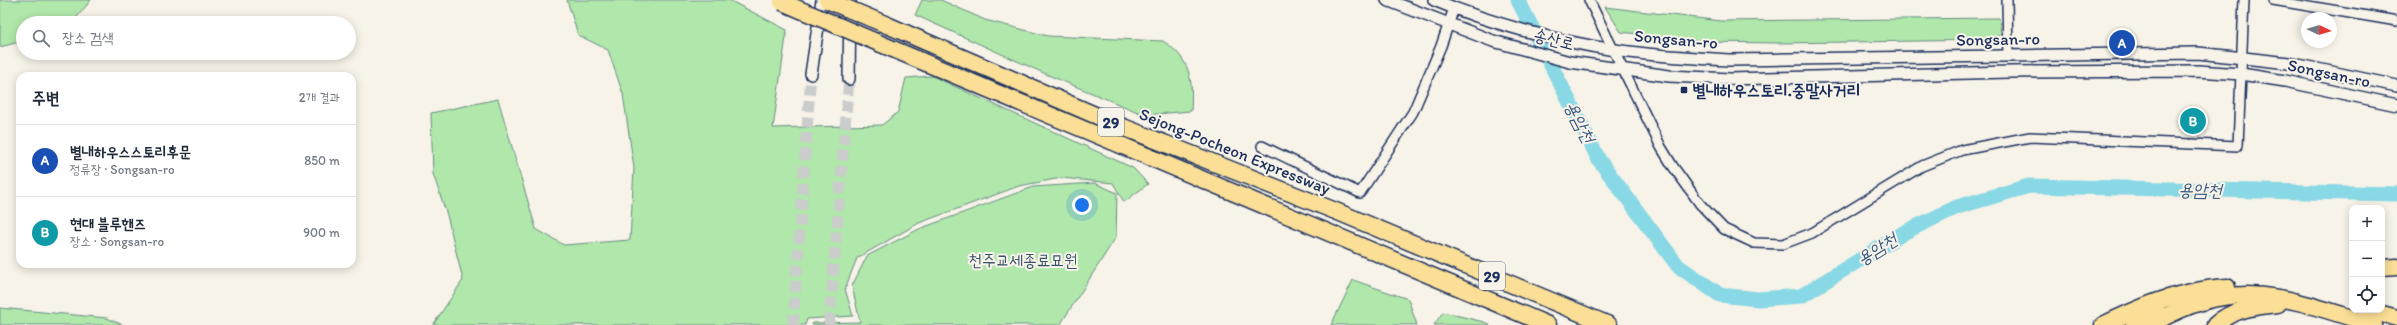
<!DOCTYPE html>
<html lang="ko">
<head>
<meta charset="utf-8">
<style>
	body { margin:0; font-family:Itim,"Poor Story",sans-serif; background:#f2f2f3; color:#1f2937 }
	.controls { position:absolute; right:12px; bottom:12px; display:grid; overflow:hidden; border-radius:8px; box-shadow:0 2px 10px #0003 }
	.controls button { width:36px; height:36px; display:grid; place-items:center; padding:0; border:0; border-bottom:1px solid #e0e1e3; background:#fff; color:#1f2937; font:20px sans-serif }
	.compass { position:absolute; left:2301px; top:12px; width:36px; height:36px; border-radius:50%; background:#fff; box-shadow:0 2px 10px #0003; rotate:94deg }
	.you { position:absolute; left:1082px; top:205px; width:14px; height:14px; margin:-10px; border:3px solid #fff; border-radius:50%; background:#1a73e8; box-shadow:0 0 0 6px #1a73e833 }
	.badge { display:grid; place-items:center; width:26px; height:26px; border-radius:50%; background:#d93025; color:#fff; font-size:13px; font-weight:700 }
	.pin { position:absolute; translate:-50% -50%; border:2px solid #fff; box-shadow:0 1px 4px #0006 }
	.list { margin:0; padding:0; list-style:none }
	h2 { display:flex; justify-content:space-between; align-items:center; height:52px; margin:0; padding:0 16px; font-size:17px }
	h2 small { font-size:13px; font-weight:400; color:#747a83 }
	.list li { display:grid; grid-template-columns:26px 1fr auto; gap:12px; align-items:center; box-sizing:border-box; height:72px; padding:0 16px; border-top:1px solid #e0e1e3 }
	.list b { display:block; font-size:15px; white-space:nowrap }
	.list p { margin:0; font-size:13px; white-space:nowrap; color:#747a83 }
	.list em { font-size:13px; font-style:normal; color:#747a83 }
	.icon { flex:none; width:22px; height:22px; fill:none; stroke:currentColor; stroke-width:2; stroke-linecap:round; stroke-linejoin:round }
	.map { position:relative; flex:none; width:2397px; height:325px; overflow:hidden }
	.search { position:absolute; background:#fff; box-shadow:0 2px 10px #0003; left:16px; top:16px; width:340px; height:44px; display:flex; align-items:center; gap:10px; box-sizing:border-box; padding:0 14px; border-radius:22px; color:#747a83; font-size:15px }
	.panel { position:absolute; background:#fff; box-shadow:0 2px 10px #0003; left:16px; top:72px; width:340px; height:196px; border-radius:12px }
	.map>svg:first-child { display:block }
	.green { fill:#b0e7aa; stroke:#668b84 }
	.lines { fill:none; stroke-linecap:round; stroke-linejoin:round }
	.river { stroke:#89d8e5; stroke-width:15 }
	.tertiary-tunnel { stroke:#cbcccc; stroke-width:11; stroke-dasharray:11 5.5; stroke-linecap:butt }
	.minor-casing { stroke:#1b2f5e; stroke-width:12 }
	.tertiary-casing { stroke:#1b2f5e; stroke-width:14 }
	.motorway-casing { stroke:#1b2f5e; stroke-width:19 }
	.minor { stroke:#f7f3e8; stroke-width:9 }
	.tertiary { stroke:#f7f3e8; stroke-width:11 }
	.motorway { stroke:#fbdf96; stroke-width:16 }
	.motorway-bridge-casing { stroke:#1b2f5e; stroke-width:19; stroke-linecap:butt }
	.motorway-bridge { stroke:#fbdf96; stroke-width:16 }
	.poi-dot { fill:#1b2f5e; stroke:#f7f3e8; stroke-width:1.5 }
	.labels { text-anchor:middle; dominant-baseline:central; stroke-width:4; stroke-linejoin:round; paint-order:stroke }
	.shield { fill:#f7f3e8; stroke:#5d6a87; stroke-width:1 }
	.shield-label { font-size:16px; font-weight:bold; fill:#1b2f5e }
	.street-label { font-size:17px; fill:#1b2f5e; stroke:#f7f3e8 }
	.poi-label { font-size:17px; font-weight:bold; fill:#1b2f5e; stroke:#f7f3e8; text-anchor:start }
	.park-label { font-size:17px; fill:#39546d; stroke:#f7f3e8 }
	.water-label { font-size:18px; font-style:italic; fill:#365980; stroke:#f7f3e8 }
</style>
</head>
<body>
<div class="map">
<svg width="2397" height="325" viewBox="0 0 2397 325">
	<rect width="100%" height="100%" fill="#f7f3e8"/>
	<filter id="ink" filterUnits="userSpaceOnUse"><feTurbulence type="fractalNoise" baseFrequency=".025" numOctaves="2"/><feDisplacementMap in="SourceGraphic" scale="8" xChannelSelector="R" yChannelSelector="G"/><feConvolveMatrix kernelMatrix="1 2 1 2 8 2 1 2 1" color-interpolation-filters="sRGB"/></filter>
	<g filter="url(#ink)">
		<g class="green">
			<path d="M0,0H91L72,23H23V41L0,47Z"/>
			<path d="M567,0H729L787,30L773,128L882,125L898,112L906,78L932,76L1133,168L1148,184L1124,202L1113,183L1061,178L1019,186L919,223L857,258L845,289L853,316L807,319L805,325H433L463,280L447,215L433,174L431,113L498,99L536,229L564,245L630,240L634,168L623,94L608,50L578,35Z"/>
			<path d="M922,0H941L985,20L1048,36L1163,41C1191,59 1193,80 1191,111L1145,115L1048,75L915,15Z"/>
			<path d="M1605,7L1721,21L1999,18L2001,34L1992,40L1778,43L1705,42L1621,32Z"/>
			<path d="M1095,183L1117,193L1116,237L1060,325H812L813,323L860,322L852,286L867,256L919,229L1033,187Z"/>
			<path d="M1353,280L1408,299L1417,325H1331Z"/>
			<path d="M0,308L107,318L123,325H0Z"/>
			<path d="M1443,312L1484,322L1490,325H1434Z"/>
		</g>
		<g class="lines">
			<path class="river" d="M1518,0L1599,160L1678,266L1720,295L1758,299L1801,296L1905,232L1957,207L2029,186L2397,194"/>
			<g class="tertiary-tunnel">
				<path d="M793,325L811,74"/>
				<path d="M829,325L849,79"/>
			</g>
			<g class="minor-casing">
				<g id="minor">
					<path d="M1589,0L1661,147L1672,165L1700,204L1724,229L1754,243L1783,244L1812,233L1922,166L1962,150L2030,137L2238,146L2244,0"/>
					<path d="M2007,0L2008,56"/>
					<path d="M2273,0L2397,21"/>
					<path d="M1262,146L1360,193L1413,112L1441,46L1454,8"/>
				</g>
			</g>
			<g class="tertiary-casing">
				<g id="tertiary">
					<path d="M1387,0L1493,41L1570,62L1669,76L1730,79L2009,72L2198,71L2241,74L2285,81L2397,105"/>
					<path d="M1434,0C1486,22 1559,42 1615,50C1653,56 1692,58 1730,60L2198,53L2289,63L2397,86"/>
					<path d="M811,74L822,0"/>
					<path d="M849,79L850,0"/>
				</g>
			</g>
			<g class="motorway-casing">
				<g id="motorway">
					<path d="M887,25L1118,125L1338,212L1609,325"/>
					<path d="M881,44L1548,325"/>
					<path d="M2382,268L2397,267"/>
					<path d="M2367,310L2397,318"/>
					<path d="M2103,325C2145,305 2180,290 2227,287"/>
					<path d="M2134,325L2157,311"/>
					<path d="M2150,325C2237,274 2287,298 2374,325"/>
					<path d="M2215,325C2232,309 2256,306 2278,304"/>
				</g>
			</g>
			<use href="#minor" class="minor"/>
			<use href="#tertiary" class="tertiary"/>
			<use href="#motorway" class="motorway"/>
			<g class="motorway-bridge-casing">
				<g id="motorway-bridge">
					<path d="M827,0L887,25"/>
					<path d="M782,2L881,44"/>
				</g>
			</g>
			<use href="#motorway-bridge" class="motorway-bridge"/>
		</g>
	</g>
	<rect class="poi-dot" x="1680" y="86" width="8" height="8" rx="2"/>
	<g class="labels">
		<g class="shield">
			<rect x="1098" y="108" width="26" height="28" rx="3"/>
			<rect x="1479" y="262" width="26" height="28" rx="3"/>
		</g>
		<g class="shield-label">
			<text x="1111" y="122">29</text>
			<text x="1492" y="276">29</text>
		</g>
		<g class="street-label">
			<text transform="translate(1554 39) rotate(14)">송산로</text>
			<text transform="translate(1676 39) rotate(5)">Songsan-ro</text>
			<text transform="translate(1998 39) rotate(-1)">Songsan-ro</text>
			<text transform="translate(2329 73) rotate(12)">Songsan-ro</text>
			<text transform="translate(1235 151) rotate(22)">Sejong-Pocheon Expressway</text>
		</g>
		<g class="poi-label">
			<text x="1692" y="90">별내하우스토리.중말사거리</text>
		</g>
		<g class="park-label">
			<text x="1023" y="260">천주교세종료묘원</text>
		</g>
		<g class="water-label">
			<text transform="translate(1580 122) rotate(63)">용암천</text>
			<text transform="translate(2200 190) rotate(1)">용암천</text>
			<text transform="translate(1877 249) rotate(-32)">용암천</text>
		</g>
	</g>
</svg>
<div class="controls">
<button>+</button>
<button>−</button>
<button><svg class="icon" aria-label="locate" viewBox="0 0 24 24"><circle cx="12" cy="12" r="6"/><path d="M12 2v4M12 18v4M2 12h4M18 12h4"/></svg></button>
</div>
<svg class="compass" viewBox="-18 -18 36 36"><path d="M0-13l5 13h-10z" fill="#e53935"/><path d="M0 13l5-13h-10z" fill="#747a83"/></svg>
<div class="you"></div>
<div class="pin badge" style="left:2122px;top:43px;background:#1a4fb4">A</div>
<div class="pin badge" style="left:2193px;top:121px;background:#0f9aa8">B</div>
<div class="search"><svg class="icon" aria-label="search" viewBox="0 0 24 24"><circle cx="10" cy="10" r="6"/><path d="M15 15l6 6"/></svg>장소 검색</div>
<section class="panel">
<h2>주변<small>2개 결과</small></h2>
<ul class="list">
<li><span class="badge" style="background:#1a4fb4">A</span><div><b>별내하우스스토리후문</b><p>정류장 · Songsan-ro</p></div><em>850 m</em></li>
<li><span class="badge" style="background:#0f9aa8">B</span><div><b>현대 블루핸즈</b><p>장소 · Songsan-ro</p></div><em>900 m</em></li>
</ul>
</section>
</div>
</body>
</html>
